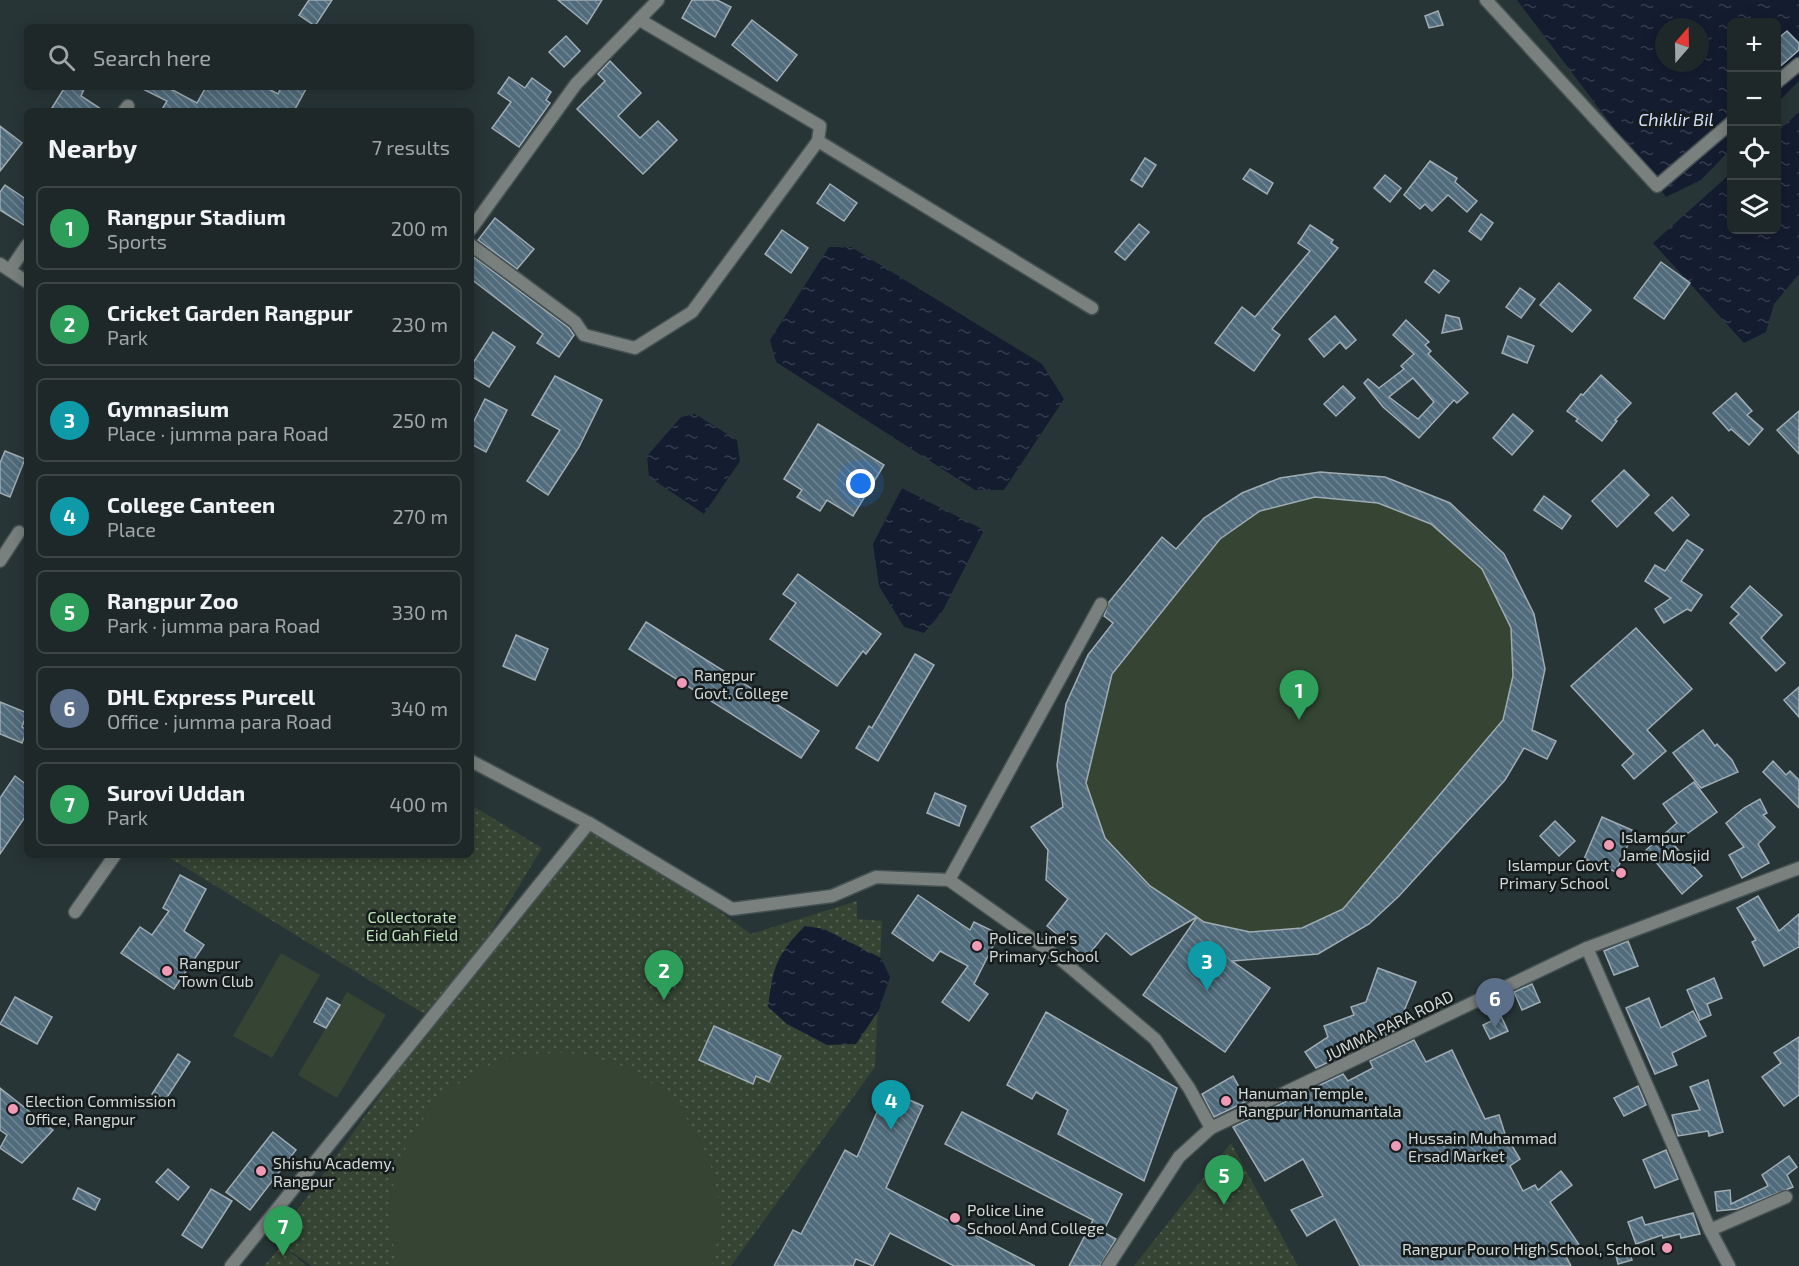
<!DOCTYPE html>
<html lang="en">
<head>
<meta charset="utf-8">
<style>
	body { margin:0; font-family:"Exo 2",sans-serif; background:#2b3435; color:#f1f3f6 }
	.controls { position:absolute; right:18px; top:18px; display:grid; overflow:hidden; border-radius:9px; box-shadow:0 3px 15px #0003 }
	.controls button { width:54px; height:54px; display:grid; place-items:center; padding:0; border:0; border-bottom:2px solid #3c4446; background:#1e2829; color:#f1f3f6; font:30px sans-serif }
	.compass { position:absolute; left:1655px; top:18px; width:54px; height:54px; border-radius:50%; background:#1e2829; box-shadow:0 3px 15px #0003; rotate:20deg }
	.you { position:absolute; left:861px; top:484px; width:21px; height:21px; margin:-15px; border:4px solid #fff; border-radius:50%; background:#1a73e8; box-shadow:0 0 0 9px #1a73e833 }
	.badge { display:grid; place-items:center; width:39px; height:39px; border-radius:50%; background:#db2777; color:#fff; font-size:20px; font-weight:700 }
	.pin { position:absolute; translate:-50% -50px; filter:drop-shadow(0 2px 3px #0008) }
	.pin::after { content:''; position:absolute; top:32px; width:21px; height:18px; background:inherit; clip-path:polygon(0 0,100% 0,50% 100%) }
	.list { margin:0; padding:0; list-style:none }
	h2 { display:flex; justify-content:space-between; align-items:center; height:78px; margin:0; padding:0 24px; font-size:26px }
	h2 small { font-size:20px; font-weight:400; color:#a1a6a8 }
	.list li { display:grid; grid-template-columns:39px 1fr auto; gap:18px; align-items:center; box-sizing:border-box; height:84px; margin:0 12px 12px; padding:0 12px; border:2px solid #3c4446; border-radius:9px }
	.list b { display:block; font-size:22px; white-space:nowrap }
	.list p { margin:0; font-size:20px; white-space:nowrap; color:#a1a6a8 }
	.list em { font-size:20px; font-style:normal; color:#a1a6a8 }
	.icon { flex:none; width:33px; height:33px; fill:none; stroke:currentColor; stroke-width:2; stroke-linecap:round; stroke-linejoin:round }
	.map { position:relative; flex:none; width:1799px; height:1266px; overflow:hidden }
	.search { position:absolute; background:#1e2829; box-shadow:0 3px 15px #0003; left:24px; top:24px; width:450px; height:66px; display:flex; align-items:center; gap:15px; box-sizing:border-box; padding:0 21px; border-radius:9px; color:#a1a6a8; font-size:22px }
	.panel { position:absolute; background:#1e2829; box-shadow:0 3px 15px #0003; left:24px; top:108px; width:450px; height:750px; border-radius:9px }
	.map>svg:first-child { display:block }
	.park { fill:url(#park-dots) }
	.pitch { fill:#354433 }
	.water { fill:url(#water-ripples); fill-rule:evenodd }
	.building { fill:url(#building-back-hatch); stroke:#9facb3; stroke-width:1.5; fill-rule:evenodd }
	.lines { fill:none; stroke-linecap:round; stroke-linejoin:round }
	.minor-casing { stroke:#465254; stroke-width:15 }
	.minor { stroke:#7a807e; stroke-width:12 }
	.poi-dot { fill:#f09ab6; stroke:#161c1c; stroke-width:2 }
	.labels { text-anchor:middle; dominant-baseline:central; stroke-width:5; stroke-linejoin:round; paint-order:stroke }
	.poi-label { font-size:16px; fill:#d0d8d8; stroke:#161c1c; text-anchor:start }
	.park-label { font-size:16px; fill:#bce2b7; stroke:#161c1c }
	.street-label { font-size:16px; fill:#d0d8d8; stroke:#161c1c }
	.water-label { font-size:18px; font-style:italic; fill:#cfdcf9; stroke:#161c1c }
</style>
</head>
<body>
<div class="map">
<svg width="1799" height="1266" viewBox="0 0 1799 1266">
	<defs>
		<pattern id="park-dots" width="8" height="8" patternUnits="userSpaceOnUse" patternTransform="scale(1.5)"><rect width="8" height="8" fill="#354433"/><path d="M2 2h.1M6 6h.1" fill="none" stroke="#515e50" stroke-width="1.8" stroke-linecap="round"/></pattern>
		<pattern id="water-ripples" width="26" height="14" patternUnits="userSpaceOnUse" patternTransform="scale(1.5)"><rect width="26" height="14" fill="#141c30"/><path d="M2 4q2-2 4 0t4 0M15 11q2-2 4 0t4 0" fill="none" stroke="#353c4d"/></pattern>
		<pattern id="building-back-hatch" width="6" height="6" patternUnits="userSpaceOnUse" patternTransform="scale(1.5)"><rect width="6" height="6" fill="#506b7b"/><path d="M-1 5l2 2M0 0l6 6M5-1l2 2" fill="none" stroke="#708693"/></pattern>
	</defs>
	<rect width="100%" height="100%" fill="#283537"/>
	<g class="park">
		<path d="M471,805L542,848L452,996L584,814L751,934L857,901V919L882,921L875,1067L731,1266H312L285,1247L306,1266H264L282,1245L276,1240L434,1020L165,855H471Z"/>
		<path d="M1231,1143L1298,1266H1134Z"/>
	</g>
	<g class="pitch">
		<path d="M1320,472L1385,477L1450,503L1504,554L1534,614L1545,670L1531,735L1399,896L1369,924L1318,954L1253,959L1189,922L1131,955L1046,880L1048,850L1031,827L1063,807C1061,793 1057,778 1057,765C1058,710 1080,665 1113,623L1100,613L1162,537L1176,548C1221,500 1254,481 1320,472Z"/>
		<path d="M281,953L320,975L272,1058L233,1036Z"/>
		<path d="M347,992L386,1015L337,1098L298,1075Z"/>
		<path d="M566,1052C583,1056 603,1058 620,1065C696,1097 738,1188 711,1266H398C395,1250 389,1232 390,1216C391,1144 441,1078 511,1057C528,1053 549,1054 566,1052Z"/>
	</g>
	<g class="water">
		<path d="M1517,0H1799V81L1777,103L1776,22H1732L1731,149L1701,180L1666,197ZM1664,27H1700V63H1664Z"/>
		<path d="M1799,112V274L1774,304L1766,332L1744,343L1653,243L1731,173L1732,230H1776L1777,132Z"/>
		<path d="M829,247H851L1042,364L1064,399L1004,490H975L776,362L770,340Z"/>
		<path d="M695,414L737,440L740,461L704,514L649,477L647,456L681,417Z"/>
		<path d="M902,488L984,530L942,612L924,633L904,627L879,586L873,544Z"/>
		<path d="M805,926L824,929L881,958L890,977L879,1010L856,1044L827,1045L787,1024L768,1007C773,967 776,955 805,926Z"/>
	</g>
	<g class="building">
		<path d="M309,0H332L315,26L299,15Z"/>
		<path d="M558,0H602L587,24Z"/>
		<path d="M692,0H717L731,7L715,37L682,18Z"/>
		<path d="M1438,11L1443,25L1429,28L1425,16Z"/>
		<path d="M752,20L797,55L777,81L732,45Z"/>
		<path d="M1787,31L1799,43V50L1776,70V40Z"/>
		<path d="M566,36L580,51L564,67L549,52Z"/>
		<path d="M610,61L641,93L618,116L640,138L658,121L677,140L643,174L577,109L605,81L598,74Z"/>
		<path d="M509,77L525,88L532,78L551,92L546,100L550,103L519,147L492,128L511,102L498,93Z"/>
		<path d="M65,87H85L81,96L104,111H50Z"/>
		<path d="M139,87H167L197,103L206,87H265L278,94L281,87H307L294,111H161L167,101Z"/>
		<path d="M0,126L22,143L0,171Z"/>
		<path d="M1145,158L1156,165L1142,187L1131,180Z"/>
		<path d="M1430,161L1457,178L1455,182L1477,201L1467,212L1448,195L1432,211L1425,204L1420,209L1404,195Z"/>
		<path d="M1250,169L1273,183L1267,194L1243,179Z"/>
		<path d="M1385,175L1401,188L1390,202L1374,188Z"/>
		<path d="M830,184L857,203L844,221L817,203Z"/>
		<path d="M5,185L27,200V227L0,210V192Z"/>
		<path d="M1481,214L1493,223L1481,240L1469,231Z"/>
		<path d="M495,218L534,249L517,269L478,240Z"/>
		<path d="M1139,224L1149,232L1125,260L1115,252Z"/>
		<path d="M1310,225L1333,240L1331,243L1338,248L1272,329L1280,335L1254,371L1215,343L1242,307L1255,317L1310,251L1298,243Z"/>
		<path d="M782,230L808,248L791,273L765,254Z"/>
		<path d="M471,255L569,328L574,335L559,357L537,343L543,334L471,279Z"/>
		<path d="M1661,262L1690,283L1664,319L1634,298Z"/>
		<path d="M1434,270L1449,281L1439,293L1425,282Z"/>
		<path d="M1559,283L1591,310L1572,332L1540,305Z"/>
		<path d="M1520,288L1535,299L1521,318L1506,307Z"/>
		<path d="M1446,315L1459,318L1462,329L1442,333Z"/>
		<path d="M1335,316L1356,340L1346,349L1340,342L1324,357L1309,339Z"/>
		<path d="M1406,320L1429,342L1425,345L1431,351L1428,354L1468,393L1457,403L1454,400L1419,438L1383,407L1364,383L1368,379L1379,388L1404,369L1401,366L1414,354L1393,335ZM1413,378L1434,402L1418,419L1389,397Z"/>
		<path d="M493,332L515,347L489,387L471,376V366Z"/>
		<path d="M1508,336L1534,346L1527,363L1502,353Z"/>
		<path d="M1601,375L1631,403L1615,420L1617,421L1602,441L1576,421L1578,419L1567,411L1581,394L1583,395Z"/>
		<path d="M555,376L602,400L579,447L548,495L527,481L560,430L532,415Z"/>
		<path d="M1343,386L1355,398L1336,416L1324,404Z"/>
		<path d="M1736,393L1752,411L1747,415L1763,429L1749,445L1731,429L1729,431L1713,413Z"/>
		<path d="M485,399L507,410L486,452L471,444V427Z"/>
		<path d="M1799,411V454L1777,430Z"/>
		<path d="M1513,414L1533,431L1512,455L1493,438Z"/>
		<path d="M818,424L884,465L853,516L827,500L820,511L797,497L802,490L784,479Z"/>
		<path d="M5,451L25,459L10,497L0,493V463Z"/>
		<path d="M1624,470L1649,495L1617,527L1592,501Z"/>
		<path d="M1320,472L1385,477L1450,503L1504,554L1534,614L1545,669L1532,730L1556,741L1547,759L1524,748L1505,780L1399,896L1369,924L1318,954L1232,961L1270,988L1225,1052L1143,995L1197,917L1204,922L1250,932L1302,928L1343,909L1503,720L1513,676L1511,628L1482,569L1431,524L1378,503L1315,497L1260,511L1220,539L1112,674L1086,783L1105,838L1150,886L1197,917L1131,955L1106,933L1086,958L1047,926L1068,899L1046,880L1048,850L1031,827L1063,807L1057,765L1066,704L1088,655L1113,623L1104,616L1109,602L1162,537L1176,549L1204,518L1242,493L1280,478Z"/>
		<path d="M1544,496L1571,516L1562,529L1534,510Z"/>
		<path d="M1672,497L1689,515L1673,531L1655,513Z"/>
		<path d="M1687,540L1703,550L1681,581L1702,595L1691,611L1687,609L1664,623L1655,609L1671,598L1645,581L1655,565L1665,571Z"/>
		<path d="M798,574L881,634L866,654L863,651L837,686L770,639L796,603L783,594Z"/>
		<path d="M1750,586L1782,615L1761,638L1785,663L1776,671L1730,623L1739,614L1731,607Z"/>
		<path d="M646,622L819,731L801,758L629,649Z"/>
		<path d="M1636,628L1692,689L1647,730L1666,751L1634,779L1622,765L1634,754L1571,686Z"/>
		<path d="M516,635L548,649L535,680L503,666Z"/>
		<path d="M915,654L934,665L878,761L856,748L869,726L872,728Z"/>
		<path d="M1799,687V717L1784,700Z"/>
		<path d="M0,702L27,713L22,727L27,730L22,743L0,734Z"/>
		<path d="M1703,730L1715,746L1717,744L1732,760L1738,772L1701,788L1673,753Z"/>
		<path d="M1773,761L1786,775L1790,771L1799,780V808L1763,772Z"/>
		<path d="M15,776L27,785V814L0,854V798Z"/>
		<path d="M1694,782L1717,812L1673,844L1702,876L1682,894L1646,850L1677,823L1663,804Z"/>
		<path d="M935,793L966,806L959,826L927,813Z"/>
		<path d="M1760,799L1767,813L1763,815L1775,827L1758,844L1769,863L1742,878L1729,855L1744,847L1726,823L1744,808Z"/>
		<path d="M1602,817L1634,831L1616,872L1584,859Z"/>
		<path d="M1555,821L1575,841L1559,856L1540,836Z"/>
		<path d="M180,875L206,889L184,931L204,945L174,989L121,953L140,927L152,935L169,911L163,908Z"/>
		<path d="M918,895L970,930L974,922L999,934L974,984L988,994L969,1021L942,1002L968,966L940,951L933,961L892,933Z"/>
		<path d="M1758,896L1779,931L1799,914V947L1764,966L1752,942L1756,940L1737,908Z"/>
		<path d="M1628,941L1638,966L1614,975L1604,951Z"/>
		<path d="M1378,968L1416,982L1396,1030L1363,1046L1360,1042L1332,1053L1335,1059L1316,1068L1305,1052L1328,1037L1324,1026L1354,1015L1351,1007L1366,1002Z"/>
		<path d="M1714,978L1722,998L1707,1004L1711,1015L1700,1020L1687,990Z"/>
		<path d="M1532,984L1540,1002L1522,1010L1514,992Z"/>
		<path d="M15,997L52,1017L37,1044L0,1024Z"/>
		<path d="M327,998L340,1005L326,1028L314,1022Z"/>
		<path d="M1649,998L1661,1028L1693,1011L1706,1036L1672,1053L1677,1065L1655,1074L1626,1008Z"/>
		<path d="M1046,1012L1177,1088L1144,1181L1058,1134L1068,1110L1036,1092L1032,1099L1007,1085Z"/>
		<path d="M1501,1016L1508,1031L1490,1039L1483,1025Z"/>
		<path d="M714,1026L781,1056L769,1082L756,1076L753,1084L699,1060Z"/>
		<path d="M1799,1037V1095L1784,1106L1762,1077L1781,1063L1774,1053Z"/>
		<path d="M1414,1040L1426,1062L1452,1050L1485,1119L1499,1115L1505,1134L1520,1159L1510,1166L1523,1191L1535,1185L1538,1190L1561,1171L1572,1185L1550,1202L1580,1246L1566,1256L1571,1266H1360L1335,1219L1307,1236L1291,1210L1323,1196L1303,1159L1265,1181L1233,1127L1343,1074L1348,1081L1373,1068L1370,1061Z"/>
		<path d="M178,1054L190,1062L164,1102L152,1094Z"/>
		<path d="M1233,1076L1247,1101L1214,1117L1202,1094Z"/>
		<path d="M1708,1080L1723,1132L1709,1136L1708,1131L1678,1136L1672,1115L1700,1110L1690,1087Z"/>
		<path d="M1638,1086L1646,1105L1624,1116L1614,1098Z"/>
		<path d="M0,1088L53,1130L22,1163L0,1148L7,1135L0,1130Z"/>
		<path d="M887,1090L923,1106L886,1188L1035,1266H954L890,1233L873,1266L856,1259L853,1266H774L793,1230L801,1234L845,1150L857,1157Z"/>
		<path d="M962,1112L1122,1194L1103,1232L1116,1239L1100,1266H1069L1093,1220L945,1144Z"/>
		<path d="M273,1132L296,1150L250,1210L226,1192Z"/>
		<path d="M1666,1150L1678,1179L1655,1188L1643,1160Z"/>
		<path d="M1789,1156L1797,1167L1787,1175L1793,1187L1737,1209L1717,1211L1715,1192L1730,1190L1731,1204L1768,1186L1762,1175Z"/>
		<path d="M168,1169L189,1187L178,1200L156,1182Z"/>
		<path d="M78,1188L100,1199L95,1210L73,1199Z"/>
		<path d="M211,1189L232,1201L202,1248L182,1235Z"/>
		<path d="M1693,1213L1700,1234L1681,1238L1680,1234L1663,1238L1662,1235L1636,1244L1628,1222L1642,1217L1645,1225Z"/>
		<path d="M1628,1248L1632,1260L1618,1264L1615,1251Z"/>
	</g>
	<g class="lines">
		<g class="minor-casing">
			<g id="minor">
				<path d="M1486,0L1657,186L1732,122"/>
				<path d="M640,20L820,126L818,141"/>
				<path d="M1776,83L1799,64"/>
				<path d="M124,111L128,106"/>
				<path d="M471,229L576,84L658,0"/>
				<path d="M471,245L575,322L584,335L635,348L692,312L818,141L1092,308"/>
				<path d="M0,264L27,282"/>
				<path d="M10,270L27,245"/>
				<path d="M0,561L19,532"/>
				<path d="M471,761L589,823L732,909L832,896L876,877L949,880L1059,958L1155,1039L1189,1088L1211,1128"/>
				<path d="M949,880L1101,604"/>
				<path d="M75,912L115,855"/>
				<path d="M1587,948L1799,868"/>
				<path d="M1710,1230L1786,1197"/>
				<path d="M231,1266L589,823"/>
				<path d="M1108,1266L1179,1157L1211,1128L1587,948L1710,1230L1729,1266"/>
			</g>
		</g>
		<use href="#minor" class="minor"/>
	</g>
	<g class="poi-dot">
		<circle cx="682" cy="683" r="6"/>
		<circle cx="1609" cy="845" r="6"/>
		<circle cx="1621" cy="873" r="6"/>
		<circle cx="977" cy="946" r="6"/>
		<circle cx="167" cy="971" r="6"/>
		<circle cx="1226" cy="1101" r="6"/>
		<circle cx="13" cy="1109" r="6"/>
		<circle cx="1396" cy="1146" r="6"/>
		<circle cx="261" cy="1171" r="6"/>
		<circle cx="955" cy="1218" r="6"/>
		<circle cx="1667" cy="1248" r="6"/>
	</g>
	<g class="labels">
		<g class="poi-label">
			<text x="694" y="674">Rangpur<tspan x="694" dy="18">Govt. College</tspan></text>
			<text x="1621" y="836">Islampur<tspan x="1621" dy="18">Jame Mosjid</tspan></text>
			<text x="1609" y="864" text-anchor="end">Islampur Govt<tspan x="1609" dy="18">Primary School</tspan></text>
			<text x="989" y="937">Police Line's<tspan x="989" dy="18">Primary School</tspan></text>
			<text x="179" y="962">Rangpur<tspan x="179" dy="18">Town Club</tspan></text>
			<text x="1238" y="1092">Hanuman Temple,<tspan x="1238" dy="18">Rangpur Honumantala</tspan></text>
			<text x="25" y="1100">Election Commission<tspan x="25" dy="18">Office, Rangpur</tspan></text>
			<text x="1408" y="1137">Hussain Muhammad<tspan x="1408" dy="18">Ersad Market</tspan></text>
			<text x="273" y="1162">Shishu Academy,<tspan x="273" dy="18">Rangpur</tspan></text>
			<text x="967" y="1209">Police Line<tspan x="967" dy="18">School And College</tspan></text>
			<text x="1655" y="1248" text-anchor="end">Rangpur Pouro High School, School</text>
		</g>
		<g class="park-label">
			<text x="412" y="916">Collectorate<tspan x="412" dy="18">Eid Gah Field</tspan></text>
		</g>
		<g class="street-label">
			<text transform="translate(1389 1025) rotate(-26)">JUMMA PARA ROAD</text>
		</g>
		<g class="water-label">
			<text x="1676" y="119">Chiklir Bil</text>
		</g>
	</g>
</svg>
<div class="controls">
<button>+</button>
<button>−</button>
<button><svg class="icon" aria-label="locate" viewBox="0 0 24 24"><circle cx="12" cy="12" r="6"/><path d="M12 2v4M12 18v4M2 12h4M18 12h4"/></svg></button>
<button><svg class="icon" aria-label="layers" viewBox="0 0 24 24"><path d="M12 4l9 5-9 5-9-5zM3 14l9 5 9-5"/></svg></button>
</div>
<svg class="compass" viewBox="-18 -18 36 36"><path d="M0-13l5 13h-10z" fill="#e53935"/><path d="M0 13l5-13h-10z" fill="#a1a6a8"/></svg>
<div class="you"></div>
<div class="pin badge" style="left:1299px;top:720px;background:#2e9e5b">1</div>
<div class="pin badge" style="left:664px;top:1000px;background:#2e9e5b">2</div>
<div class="pin badge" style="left:1207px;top:991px;background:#0f9aa8">3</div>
<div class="pin badge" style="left:891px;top:1130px;background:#0f9aa8">4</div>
<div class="pin badge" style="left:1224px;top:1205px;background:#2e9e5b">5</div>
<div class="pin badge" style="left:1495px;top:1028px;background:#5c6f8a">6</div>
<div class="pin badge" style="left:283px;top:1256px;background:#2e9e5b">7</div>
<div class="search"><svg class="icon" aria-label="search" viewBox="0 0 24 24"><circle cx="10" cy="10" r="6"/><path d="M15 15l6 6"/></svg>Search here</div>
<section class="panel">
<h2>Nearby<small>7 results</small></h2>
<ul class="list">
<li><span class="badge" style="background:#2e9e5b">1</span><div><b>Rangpur Stadium</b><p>Sports</p></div><em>200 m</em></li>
<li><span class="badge" style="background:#2e9e5b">2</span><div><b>Cricket Garden Rangpur</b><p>Park</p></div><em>230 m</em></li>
<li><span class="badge" style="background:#0f9aa8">3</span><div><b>Gymnasium</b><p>Place · jumma para Road</p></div><em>250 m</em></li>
<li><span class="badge" style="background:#0f9aa8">4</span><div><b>College Canteen</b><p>Place</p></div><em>270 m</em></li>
<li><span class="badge" style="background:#2e9e5b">5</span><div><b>Rangpur Zoo</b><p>Park · jumma para Road</p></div><em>330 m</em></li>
<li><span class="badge" style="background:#5c6f8a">6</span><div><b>DHL Express Purcell</b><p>Office · jumma para Road</p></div><em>340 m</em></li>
<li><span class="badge" style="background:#2e9e5b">7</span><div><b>Surovi Uddan</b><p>Park</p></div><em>400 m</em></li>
</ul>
</section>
</div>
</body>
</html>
